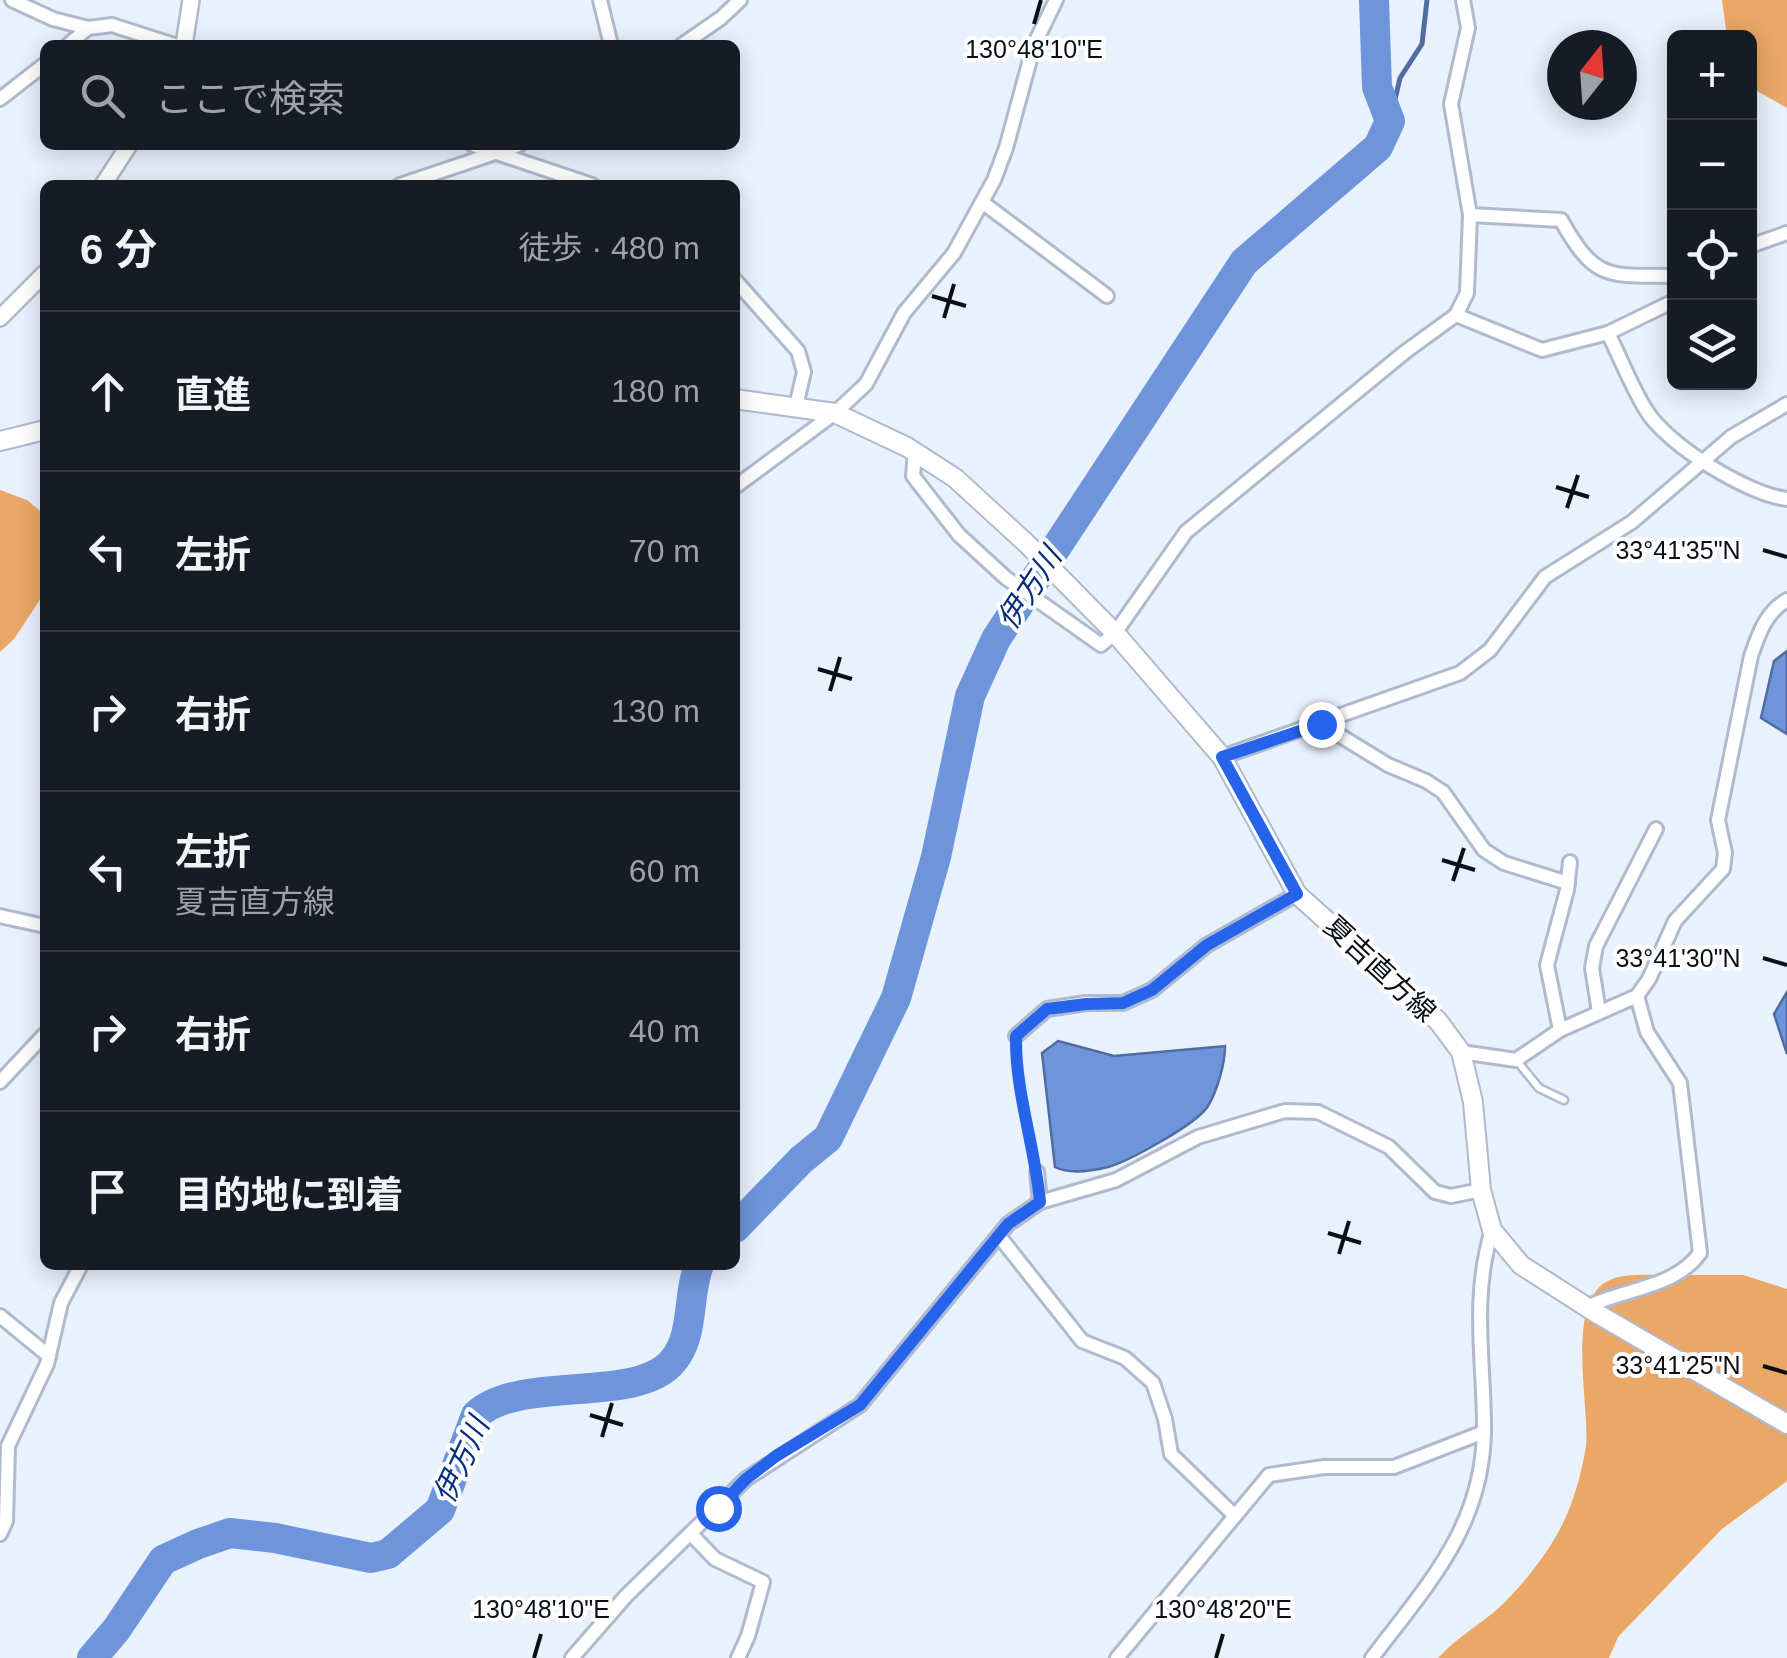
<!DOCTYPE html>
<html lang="ja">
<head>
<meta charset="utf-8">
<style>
	body { margin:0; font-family:Arial,"Noto Sans JP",sans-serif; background:#242831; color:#f1f3f6 }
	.controls { position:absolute; right:30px; top:30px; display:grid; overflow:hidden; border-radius:15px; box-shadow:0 5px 25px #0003 }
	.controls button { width:90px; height:90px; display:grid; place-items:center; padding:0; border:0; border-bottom:2px solid #363941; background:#171b24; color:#f1f3f6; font:50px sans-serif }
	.compass { position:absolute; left:1547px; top:30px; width:90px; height:90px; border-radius:50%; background:#171b24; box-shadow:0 5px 25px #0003; rotate:17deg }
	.stop { position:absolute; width:30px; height:30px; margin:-22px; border:8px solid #2563eb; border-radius:50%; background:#fff }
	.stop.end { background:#2563eb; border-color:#fff; box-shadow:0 2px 10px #0008 }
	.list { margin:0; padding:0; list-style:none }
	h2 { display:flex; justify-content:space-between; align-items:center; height:130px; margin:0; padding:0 40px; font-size:42px }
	h2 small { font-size:32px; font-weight:400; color:#9ea1a6 }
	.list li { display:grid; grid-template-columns:65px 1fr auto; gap:30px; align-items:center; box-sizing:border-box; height:160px; padding:0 40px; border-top:2px solid #363941 }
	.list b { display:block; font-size:38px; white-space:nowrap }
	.list p { margin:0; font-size:32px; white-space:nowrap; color:#9ea1a6 }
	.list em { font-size:32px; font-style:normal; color:#9ea1a6 }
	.icon { flex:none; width:55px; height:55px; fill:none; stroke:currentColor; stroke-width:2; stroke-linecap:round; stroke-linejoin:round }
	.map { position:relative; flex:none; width:1787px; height:1658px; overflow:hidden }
	.search { position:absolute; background:#171b24; box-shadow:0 5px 25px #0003; left:40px; top:40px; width:700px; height:110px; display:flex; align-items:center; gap:25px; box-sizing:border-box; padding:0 35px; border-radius:15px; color:#9ea1a6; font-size:38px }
	.panel { position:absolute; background:#171b24; box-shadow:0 5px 25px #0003; left:40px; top:180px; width:700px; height:1090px; border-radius:15px }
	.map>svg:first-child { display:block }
	.forest { fill:#eaa766 }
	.water { fill:#6e95db; stroke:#506ca0; stroke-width:2.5 }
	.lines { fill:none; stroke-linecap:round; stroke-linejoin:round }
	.stream { stroke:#506ca0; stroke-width:5 }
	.river { stroke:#6e95db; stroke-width:30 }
	.service-casing { stroke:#afbace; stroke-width:11 }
	.minor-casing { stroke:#afbace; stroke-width:18 }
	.tertiary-casing { stroke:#afbace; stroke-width:20 }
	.secondary-casing { stroke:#afbace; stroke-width:22 }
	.path { stroke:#9197a1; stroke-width:2.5; stroke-dasharray:8 5; stroke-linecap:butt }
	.service { stroke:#fff; stroke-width:6 }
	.minor { stroke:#fff; stroke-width:12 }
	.tertiary { stroke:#fff; stroke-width:15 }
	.secondary { stroke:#fff; stroke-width:18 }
	.route { stroke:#2563eb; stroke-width:12 }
	.ticks { fill:none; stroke:#0a0e15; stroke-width:4 }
	.labels { text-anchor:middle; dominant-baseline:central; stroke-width:8; stroke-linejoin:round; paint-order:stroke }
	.street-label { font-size:28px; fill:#0a0e15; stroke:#fdfdfd }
	.water-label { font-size:30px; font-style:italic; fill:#032c7d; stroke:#fdfdfd }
	.ticks-label { font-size:25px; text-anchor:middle; fill:#0a0e15; stroke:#fdfdfd; stroke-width:8; stroke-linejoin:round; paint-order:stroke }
</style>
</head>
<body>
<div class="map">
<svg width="1787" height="1658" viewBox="0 0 1787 1658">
	<rect width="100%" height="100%" fill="#e9f1fd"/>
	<g class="forest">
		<path d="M1722,0H1787V108L1750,87V38L1727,37Z"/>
		<path d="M0,490L27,500L45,515V592L14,639L0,652Z"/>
		<path d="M1678,1275H1743L1787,1289V1481L1722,1529L1618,1637L1609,1658H1438C1459,1635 1482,1624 1502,1605C1528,1579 1554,1546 1568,1512C1576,1493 1583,1466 1586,1446C1590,1407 1564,1299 1610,1280C1627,1272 1658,1276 1678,1275Z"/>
	</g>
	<g class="water">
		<path d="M1787,651V734L1761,718L1774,661Z"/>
		<path d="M1787,992V1054L1774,1014Z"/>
		<path d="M1058,1041L1114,1056L1225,1046C1225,1064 1217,1091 1208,1106C1197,1124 1129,1161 1108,1167C1092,1171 1069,1174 1055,1167L1042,1053Z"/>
	</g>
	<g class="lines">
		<path class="stream" d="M1390,121L1400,78L1422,44L1427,0"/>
		<g class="river">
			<path d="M735,1228L801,1160L828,1138L896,998L936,857L970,696L996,639L1244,262L1378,147L1390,121L1377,87L1374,0"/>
			<path d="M92,1658L116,1630L163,1560L198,1544L230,1533L275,1538L371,1558L388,1554L440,1510L476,1415C520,1374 637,1405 673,1361C695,1335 687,1295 699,1265"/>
		</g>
		<g class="service-casing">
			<path id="service" d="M1517,1061L1539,1088L1564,1100"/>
		</g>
		<g class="minor-casing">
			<g id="minor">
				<path d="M12,0L53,19L88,28L112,25L174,45"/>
				<path d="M600,0L611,45"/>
				<path d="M1463,0L1468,28L1451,104L1470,215"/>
				<path d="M68,45L88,28"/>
				<path d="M682,45L721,18L740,0"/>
				<path d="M0,99L45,64"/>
				<path d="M473,145L592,185"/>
				<path d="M400,185L519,145"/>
				<path d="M982,202L1107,296"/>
				<path d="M1750,246L1787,233"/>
				<path d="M735,280L798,351L804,372L796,406"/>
				<path d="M1456,315L1542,350L1608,333C1621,359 1631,386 1646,410C1667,445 1747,494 1787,499"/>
				<path d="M1608,333L1674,301"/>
				<path d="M915,452L913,476L959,535L1006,578L1101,645L1115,633L1186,532L1405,352L1456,315L1467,293L1470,215L1561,220C1596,282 1608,275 1674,276"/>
				<path d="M735,487L835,413L866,384L904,313L954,253L994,180L1006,148L1034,45L1056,0"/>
				<path d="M1321,724L1388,765L1426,781L1443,792L1484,850L1504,863L1568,883"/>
				<path d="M1222,757L1460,673L1490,650L1545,577L1632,522L1731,437L1787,404"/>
				<path d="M0,916L45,926"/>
				<path d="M1599,1012L1592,968L1596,946L1656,829"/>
				<path d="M1560,1030L1547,965L1567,890L1570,862"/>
				<path d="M1016,1036L1047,1009L1086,1003H1123L1152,990L1207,945L1297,894"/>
				<path d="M1461,1052L1516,1060L1560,1030L1637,996L1649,979L1675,921L1723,869L1725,853L1718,820L1751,656C1759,633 1766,612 1787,600"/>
				<path d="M0,1082L45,1034"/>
				<path d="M1037,1172L1040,1202"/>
				<path d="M999,1236L1082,1341L1125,1358L1153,1383L1165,1419L1171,1454L1235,1516"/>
				<path d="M1587,1307C1623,1289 1675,1288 1700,1253L1680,1083L1647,1032L1637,996"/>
				<path d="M0,1316L49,1356"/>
				<path d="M0,1534L6,1521L8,1446L47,1364L61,1303L81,1265"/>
				<path d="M691,1534L715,1559L763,1582L748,1636L738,1658"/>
				<path d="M572,1658L626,1596L746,1479L860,1405L1008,1224L1040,1202L1116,1180L1198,1137L1285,1111L1318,1112L1389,1147L1435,1192L1451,1196L1481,1190"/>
				<path d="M1117,1658L1269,1475L1324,1467H1394L1484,1432"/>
				<path d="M1372,1658C1427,1585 1484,1526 1484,1428C1484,1359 1471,1299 1492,1230"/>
			</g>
		</g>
		<g class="tertiary-casing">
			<g id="tertiary">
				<path d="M184,45L191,0"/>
				<path d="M103,185L129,145"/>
				<path d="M0,318L45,273"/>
			</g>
		</g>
		<g class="secondary-casing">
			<g id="secondary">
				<path d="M735,399L835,413L907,447L955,478L1026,543L1115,633L1222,757L1297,894L1438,1021L1461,1052L1473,1102L1481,1190L1492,1230L1521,1265L1596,1313L1787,1424"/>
				<path d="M0,441L45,430"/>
			</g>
		</g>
		<path class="path" d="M1015,1052V1068L1034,1157"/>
		<use href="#service" class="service"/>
		<use href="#minor" class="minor"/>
		<use href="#tertiary" class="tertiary"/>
		<use href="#secondary" class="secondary"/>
	</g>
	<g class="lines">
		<path class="route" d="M718,1508L746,1479L776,1456L860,1405L1008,1224L1040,1202C1035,1146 1015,1092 1016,1036L1047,1009L1086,1004L1123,1003L1152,990L1207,945L1297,894L1222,757L1321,724"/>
	</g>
	<path class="ticks" d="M1034,24L1041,0M932,296L966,306M944,318L954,284M1556,487L1589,497M1567,508L1578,475M1763,550L1787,557M818,669L852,679M830,691L840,657M1442,860L1475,870M1453,881L1464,848M1763,958L1787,965M1328,1233L1361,1243M1339,1254L1349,1221M1763,1366L1787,1373M590,1415L623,1425M602,1437L612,1403M534,1658L541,1634M1216,1658L1223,1634"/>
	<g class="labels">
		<g class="street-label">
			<text transform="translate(1380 969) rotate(43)">夏吉直方線</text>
		</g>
		<g class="water-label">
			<text transform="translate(1029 588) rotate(-57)">伊方川</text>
			<text transform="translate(461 1460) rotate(-65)">伊方川</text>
		</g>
	</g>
	<g class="ticks-label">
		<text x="1034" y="58">130°48'10"E</text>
		<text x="1678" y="559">33°41'35"N</text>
		<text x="1678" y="967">33°41'30"N</text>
		<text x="1678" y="1374">33°41'25"N</text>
		<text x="541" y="1618">130°48'10"E</text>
		<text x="1223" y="1618">130°48'20"E</text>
	</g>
</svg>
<div class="controls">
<button>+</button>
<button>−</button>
<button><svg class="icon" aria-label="locate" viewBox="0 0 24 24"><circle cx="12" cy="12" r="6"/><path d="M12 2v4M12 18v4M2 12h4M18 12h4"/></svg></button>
<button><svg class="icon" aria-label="layers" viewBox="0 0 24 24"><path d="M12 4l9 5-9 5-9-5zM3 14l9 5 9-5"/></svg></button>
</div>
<svg class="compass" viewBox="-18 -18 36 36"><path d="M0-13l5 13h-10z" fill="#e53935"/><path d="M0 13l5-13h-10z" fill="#9ea1a6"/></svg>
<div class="stop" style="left:718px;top:1508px"></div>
<div class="stop end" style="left:1321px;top:724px"></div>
<div class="search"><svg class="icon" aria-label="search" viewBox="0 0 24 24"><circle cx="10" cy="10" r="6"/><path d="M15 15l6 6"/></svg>ここで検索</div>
<section class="panel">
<h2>6 分<small>徒歩 · 480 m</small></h2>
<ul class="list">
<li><svg class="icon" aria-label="ahead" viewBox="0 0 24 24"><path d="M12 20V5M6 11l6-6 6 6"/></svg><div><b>直進</b></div><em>180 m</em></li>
<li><svg class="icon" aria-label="left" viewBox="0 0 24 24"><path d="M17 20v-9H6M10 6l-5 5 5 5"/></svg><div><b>左折</b></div><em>70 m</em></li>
<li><svg class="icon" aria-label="right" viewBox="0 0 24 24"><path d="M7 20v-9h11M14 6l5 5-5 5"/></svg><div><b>右折</b></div><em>130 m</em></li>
<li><svg class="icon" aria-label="left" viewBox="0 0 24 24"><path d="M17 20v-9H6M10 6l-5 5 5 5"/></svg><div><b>左折</b><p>夏吉直方線</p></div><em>60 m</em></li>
<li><svg class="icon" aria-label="right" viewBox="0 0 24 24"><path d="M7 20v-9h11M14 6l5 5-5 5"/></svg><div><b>右折</b></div><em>40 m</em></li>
<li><svg class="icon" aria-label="arrive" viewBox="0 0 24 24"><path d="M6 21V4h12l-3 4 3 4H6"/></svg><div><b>目的地に到着</b></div></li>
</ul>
</section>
</div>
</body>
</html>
